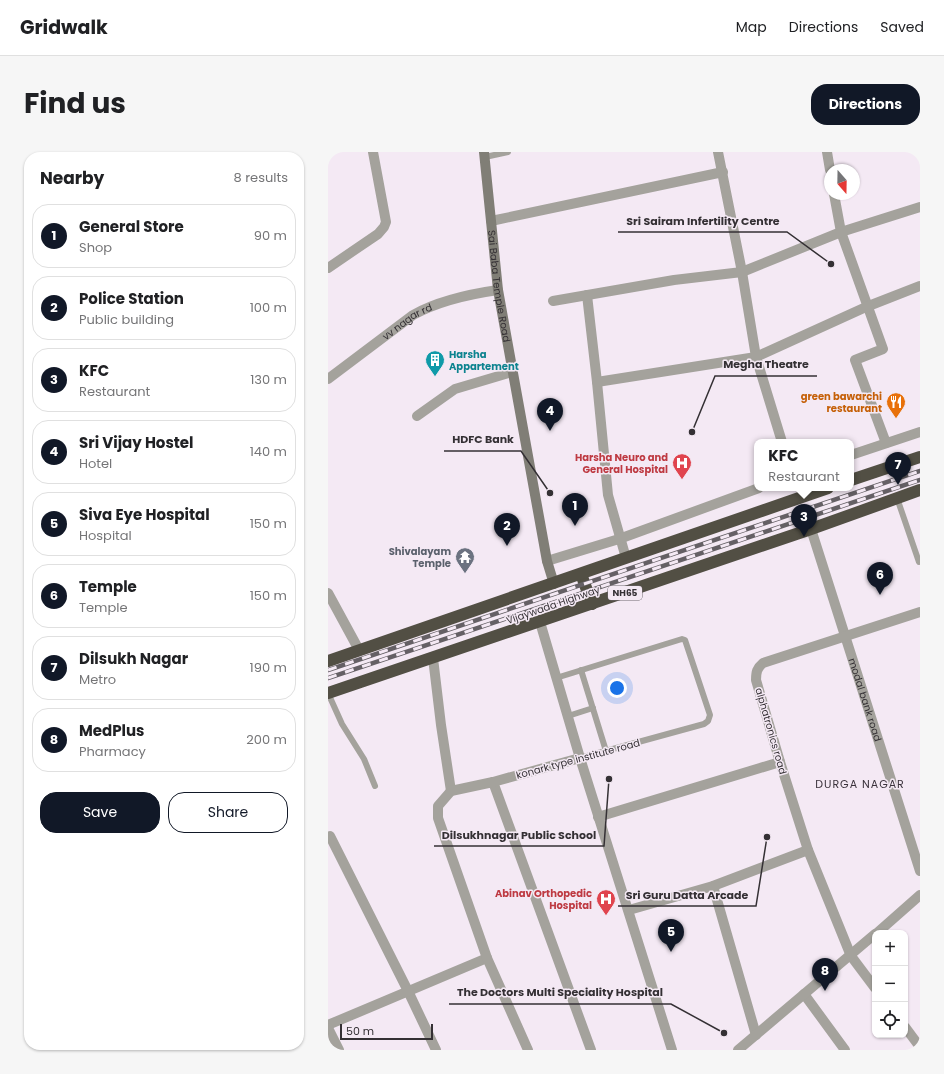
<!DOCTYPE html>
<html lang="en">
<head>
<meta charset="utf-8">
<style>
	body { margin:0; font-family:Poppins,sans-serif; background:#f6f6f6; color:#202124 }
	.controls { position:absolute; right:12px; bottom:12px; display:grid; overflow:hidden; border-radius:8px; box-shadow:0 1px 3px #0004 }
	.controls button { width:36px; height:36px; display:grid; place-items:center; padding:0; border:0; border-bottom:1px solid #e0e0e0; background:#fff; color:#202124; font:20px sans-serif }
	.compass { position:absolute; left:496px; top:12px; width:36px; height:36px; border-radius:50%; background:#fff; box-shadow:0 1px 3px #0004; rotate:160deg }
	.scale { position:absolute; left:12px; bottom:10px; width:93px; box-sizing:border-box; padding-left:4px; border:2px solid #343034; border-top:0; font-size:11px; line-height:14px; white-space:nowrap; color:#343034; -webkit-text-stroke:3px #f4e9f4; paint-order:stroke }
	.you { position:absolute; left:289px; top:536px; width:14px; height:14px; margin:-10px; border:3px solid #fff; border-radius:50%; background:#1a73e8; box-shadow:0 0 0 6px #1a73e833 }
	.badge { display:grid; place-items:center; width:26px; height:26px; border-radius:50%; background:#111827; color:#fff; font-size:13px; font-weight:700 }
	.pin { position:absolute; translate:-50% -33px; filter:drop-shadow(0 1px 2px #0008) }
	.pin::after { content:''; position:absolute; top:21px; width:14px; height:12px; background:inherit; clip-path:polygon(0 0,100% 0,50% 100%) }
	.popup { position:absolute; left:426px; top:287px; width:100px; height:52px; box-sizing:border-box; display:grid; place-content:center; border-radius:8px; background:#fff; filter:drop-shadow(0 1px 3px #0005); font-size:13px; white-space:nowrap; color:#757577 }
	.popup b { font-size:15px; color:#202124 }
	.popup::after { content:''; position:absolute; left:50%; top:100%; margin-left:-8px; border:8px solid transparent; border-top-color:#fff }
	.list { margin:0; padding:0; list-style:none }
	h2 { display:flex; justify-content:space-between; align-items:center; height:52px; margin:0; padding:0 16px; font-size:17px }
	h2 small { font-size:13px; font-weight:400; color:#757577 }
	.list li { display:grid; grid-template-columns:26px 1fr auto; gap:12px; align-items:center; box-sizing:border-box; height:64px; margin:0 8px 8px; padding:0 8px; border:1px solid #e0e0e0; border-radius:16px }
	.list b { display:block; font-size:15px; white-space:nowrap }
	.list p { margin:0; font-size:13px; white-space:nowrap; color:#757577 }
	.list em { font-size:13px; font-style:normal; color:#757577 }
	.actions { display:flex; gap:8px; padding:12px 16px }
	.actions a { flex:1; padding:9px 0; border:1px solid #111827; border-radius:16px; text-align:center; font-size:14px; color:#111827 }
	.actions .main { background:#111827; color:#fff }
	.icon { flex:none; width:22px; height:22px; fill:none; stroke:currentColor; stroke-width:2; stroke-linecap:round; stroke-linejoin:round }
	.map { position:relative; flex:none; width:592px; height:898px; overflow:hidden; border-radius:16px }
	header { display:flex; align-items:center; gap:24px; box-sizing:border-box; height:56px; padding:0 20px; background:#fff; border-bottom:1px solid #e0e0e0 }
	header strong { font-size:19px }
	nav { display:flex; gap:22px; margin-inline-start:auto; font-size:14px }
	.intro { display:flex; align-items:center; justify-content:space-between; box-sizing:border-box; height:96px; padding:0 24px }
	h1 { margin:0; font-size:28px }
	.button { padding:10px 18px; border-radius:16px; background:#111827; color:#fff; font-size:14px; font-weight:700 }
	main { display:flex; gap:24px; padding:0 24px }
	aside { flex:1; background:#fff; border-radius:16px; box-shadow:0 1px 3px #0004 }
	.map>svg:first-child { display:block }
	.lines { fill:none; stroke-linecap:round; stroke-linejoin:round }
	.lane { stroke:#a4a29c; stroke-width:6 }
	.street { stroke:#a4a29c; stroke-width:10 }
	.secondary { stroke:#807e76; stroke-width:10 }
	.highway { stroke:#524f44; stroke-width:12 }
	.rail-casing { stroke:#656065; stroke-width:4.5 }
	.rail { stroke:#f4e9f4; stroke-width:3; stroke-dasharray:9; stroke-linecap:butt }
	.labels { text-anchor:middle; dominant-baseline:central; stroke-width:3; stroke-linejoin:round; paint-order:stroke }
	.shield { fill:#f4e9f4; stroke:#6e686e; stroke-width:1 }
	.shield-label { font-size:9px; font-weight:bold; fill:#343034 }
	.street-label { font-size:10px; fill:#343034; stroke:#f4e9f4 }
	.culture-label { font-size:10px; font-weight:bold; fill:#0d838f; stroke:#f4e9f4; text-anchor:start }
	.food-label { font-size:10px; font-weight:bold; fill:#c56008; stroke:#f4e9f4; text-anchor:end }
	.health-label { font-size:10px; font-weight:bold; fill:#be3a42; stroke:#f4e9f4; text-anchor:end }
	.worship-label { font-size:10px; font-weight:bold; fill:#5b616d; stroke:#f4e9f4; text-anchor:end }
	.neighbourhood-label { font-size:11px; letter-spacing:1px; fill:#3a323b; stroke:#f4e9f4 }
	.leader { fill:none; stroke:#343034; stroke-width:1.5 }
	.callout-dot { fill:#343034; stroke:#f4e9f4; stroke-width:1.5 }
	.callout-label { font-size:11px; text-anchor:middle; font-weight:bold; fill:#343034; stroke:#f4e9f4; stroke-width:3; stroke-linejoin:round; paint-order:stroke }
</style>
</head>
<body>
<header>
<strong>Gridwalk</strong>
<nav><a>Map</a><a>Directions</a><a>Saved</a></nav>
</header>
<div class="intro"><h1>Find us</h1><a class="button">Directions</a></div>
<main>
<aside>
<h2>Nearby<small>8 results</small></h2>
<ul class="list">
<li><span class="badge">1</span><div><b>General Store</b><p>Shop</p></div><em>90 m</em></li>
<li><span class="badge">2</span><div><b>Police Station</b><p>Public building</p></div><em>100 m</em></li>
<li><span class="badge">3</span><div><b>KFC</b><p>Restaurant</p></div><em>130 m</em></li>
<li><span class="badge">4</span><div><b>Sri Vijay Hostel</b><p>Hotel</p></div><em>140 m</em></li>
<li><span class="badge">5</span><div><b>Siva Eye Hospital</b><p>Hospital</p></div><em>150 m</em></li>
<li><span class="badge">6</span><div><b>Temple</b><p>Temple</p></div><em>150 m</em></li>
<li><span class="badge">7</span><div><b>Dilsukh Nagar</b><p>Metro</p></div><em>190 m</em></li>
<li><span class="badge">8</span><div><b>MedPlus</b><p>Pharmacy</p></div><em>200 m</em></li>
</ul>
<div class="actions"><a class="main">Save</a><a>Share</a></div>
</aside>
<div class="map">
<svg width="592" height="898" viewBox="0 0 592 898">
	<rect width="100%" height="100%" fill="#f4e9f4"/>
	<g class="lines">
		<g class="lane">
			<path d="M157,5L180,0"/>
			<path d="M569,346L591,410"/>
			<path d="M253,518L278,599"/>
			<path d="M228,526L354,487L357,488L382,563L380,569L376,572L252,606"/>
			<path d="M0,541L14,572L36,607L47,634"/>
			<path d="M240,564L265,556"/>
		</g>
		<g class="street">
			<path d="M390,0L414,120L428,205L454,290"/>
			<path d="M499,0L502,18"/>
			<path d="M506,42L513,80L555,197L527,208L558,291"/>
			<path d="M163,69L395,20"/>
			<path d="M0,116L50,82L56,75L58,70L45,0"/>
			<path d="M259,143L269,230L280,343L298,406"/>
			<path d="M225,149L346,128L414,120L513,80L592,55"/>
			<path id="s1" d="M0,227L85,163C110,149 142,142 170,138"/>
			<path d="M269,230L428,205L538,155L592,134"/>
			<path d="M89,264L127,237L184,220"/>
			<path d="M523,303L592,280"/>
			<path id="s2" d="M483,377L592,719"/>
			<path d="M219,409L291,387L431,336"/>
			<path d="M0,441L31,498"/>
			<path d="M212,470L252,606L344,898"/>
			<path d="M105,506L113,573L123,639"/>
			<path d="M165,630L263,898"/>
			<path d="M270,665L452,610"/>
			<path d="M2,684L80,839L108,898"/>
			<path d="M385,734L428,883"/>
			<path d="M301,758L385,734L480,698"/>
			<path d="M549,781L592,743"/>
			<path d="M547,836L523,804L480,698L452,610L428,528C428,520 429,516 435,511L592,460"/>
			<path d="M476,842L517,898"/>
			<path d="M0,873L159,806"/>
			<path d="M577,875L592,895"/>
			<path d="M0,876L11,898"/>
			<path d="M200,898L159,806L110,666V654L123,639L165,630L252,606"/>
			<path d="M410,898L547,782"/>
		</g>
		<path class="secondary" id="s3" d="M156,0L170,138L219,409L226,432"/>
		<g class="highway">
			<path d="M523,328L592,305"/>
			<path d="M253,422L264,452"/>
			<path d="M0,509L500,336"/>
			<path d="M0,541L483,377L592,338"/>
		</g>
		<g class="rail-casing">
			<g id="rail">
				<path d="M0,518L592,319"/>
				<path d="M0,526L592,328"/>
			</g>
		</g>
		<use href="#rail" class="rail"/>
	</g>
	<defs>
		<g id="building-pin" transform="scale(1)"><path d="M0 17L-7.5 6A9.5 9.5 0 1 1 7.5 6Z" fill="#0f9aa8" stroke="#f4e9f4"/><path d="M-4-6H4V6H1V3H-1V6H-4ZM-2.5-4.3h1.7v1.8h-1.7ZM.8-4.3h1.7v1.8H.8ZM-2.5-1h1.7V.8h-1.7ZM.8-1h1.7V.8H.8Z" fill="#fff"/></g>
		<g id="restaurant-pin" transform="scale(1)"><path d="M0 17L-7.5 6A9.5 9.5 0 1 1 7.5 6Z" fill="#e8710a" stroke="#f4e9f4"/><path d="M-5-6h1v4h1v-4h1v4h1v-4h1v5L-1.5 .5V6h-2V.5L-5-1ZM5-6V6H3V1.5H1.5Q1.5-4 5-6Z" fill="#fff"/></g>
		<g id="hospital-pin" transform="scale(1)"><path d="M0 17L-7.5 6A9.5 9.5 0 1 1 7.5 6Z" fill="#e0444e" stroke="#f4e9f4"/><path d="M-5-5h3v3.5h4V-5h3V5h-3V1.5h-4V5h-3Z" fill="#fff"/></g>
		<g id="temple-pin" transform="scale(1)"><path d="M0 17L-7.5 6A9.5 9.5 0 1 1 7.5 6Z" fill="#6b7280" stroke="#f4e9f4"/><path d="M0-6L5-2H3V0L6.5 2.5H4V6H1.5V3h-3V6H-4V2.5H-6.5L-3 0V-2H-5Z" fill="#fff"/></g>
	</defs>
	<g fill-rule="evenodd">
		<use href="#building-pin" x="107" y="208"/>
		<use href="#restaurant-pin" x="568" y="250"/>
		<use href="#hospital-pin" x="354" y="311"/>
		<use href="#temple-pin" x="137" y="405"/>
		<use href="#hospital-pin" x="278" y="747"/>
	</g>
	<g class="labels">
		<rect class="shield" x="280" y="434" width="34" height="14" rx="3"/>
		<g class="shield-label">
			<text x="297" y="441">NH65</text>
		</g>
		<g class="street-label">
			<text stroke="none"><textPath href="#s3" startOffset="135">Sai Baba Temple Road</textPath></text>
			<text stroke="none"><textPath href="#s1" startOffset="98">vv nagar rd</textPath></text>
			<text transform="translate(225 453) rotate(-19)">Vijaywada Highway</text>
			<text stroke="none"><textPath href="#s2" startOffset="179">modal bank road</textPath></text>
			<text transform="translate(443 579) rotate(74)">alphatronics road</text>
			<text transform="translate(250 607) rotate(-15)">konark type institute road</text>
		</g>
		<g class="culture-label">
			<text x="121" y="202">Harsha<tspan x="121" dy="12">Appartement</tspan></text>
		</g>
		<g class="food-label">
			<text x="554" y="244">green bawarchi<tspan x="554" dy="12">restaurant</tspan></text>
		</g>
		<g class="health-label">
			<text x="340" y="305">Harsha Neuro and<tspan x="340" dy="12">General Hospital</tspan></text>
			<text x="264" y="741">Abinav Orthopedic<tspan x="264" dy="12">Hospital</tspan></text>
		</g>
		<g class="worship-label">
			<text x="123" y="399">Shivalayam<tspan x="123" dy="12">Temple</tspan></text>
		</g>
		<g class="neighbourhood-label">
			<text x="532" y="632">DURGA NAGAR</text>
		</g>
	</g>
	<path class="leader" d="M503 112L459 80H290M364 280L387 224H489M222 341L193 299H116M281 627L276 694H106M439 685L428 754H290M396 881L343 852H121"/>
	<g class="callout-dot">
		<circle cx="503" cy="112" r="4"/>
		<circle cx="364" cy="280" r="4"/>
		<circle cx="222" cy="341" r="4"/>
		<circle cx="281" cy="627" r="4"/>
		<circle cx="439" cy="685" r="4"/>
		<circle cx="396" cy="881" r="4"/>
	</g>
	<g class="callout-label">
		<text x="375" y="73">Sri Sairam Infertility Centre</text>
		<text x="438" y="216">Megha Theatre</text>
		<text x="155" y="291">HDFC Bank</text>
		<text x="191" y="687">Dilsukhnagar Public School</text>
		<text x="359" y="747">Sri Guru Datta Arcade</text>
		<text x="232" y="844">The Doctors Multi Speciality Hospital</text>
	</g>
</svg>
<div class="controls">
<button>+</button>
<button>−</button>
<button><svg class="icon" aria-label="locate" viewBox="0 0 24 24"><circle cx="12" cy="12" r="6"/><path d="M12 2v4M12 18v4M2 12h4M18 12h4"/></svg></button>
</div>
<svg class="compass" viewBox="-18 -18 36 36"><path d="M0-13l5 13h-10z" fill="#e53935"/><path d="M0 13l5-13h-10z" fill="#757577"/></svg>
<div class="scale">50 m</div>
<div class="you"></div>
<div class="pin badge" style="left:247px;top:374px">1</div>
<div class="pin badge" style="left:179px;top:394px">2</div>
<div class="pin badge" style="left:476px;top:385px">3</div>
<div class="popup"><b>KFC</b>Restaurant</div>
<div class="pin badge" style="left:222px;top:279px">4</div>
<div class="pin badge" style="left:343px;top:800px">5</div>
<div class="pin badge" style="left:552px;top:443px">6</div>
<div class="pin badge" style="left:570px;top:333px">7</div>
<div class="pin badge" style="left:497px;top:839px">8</div>
</div>
</main>
</body>
</html>
